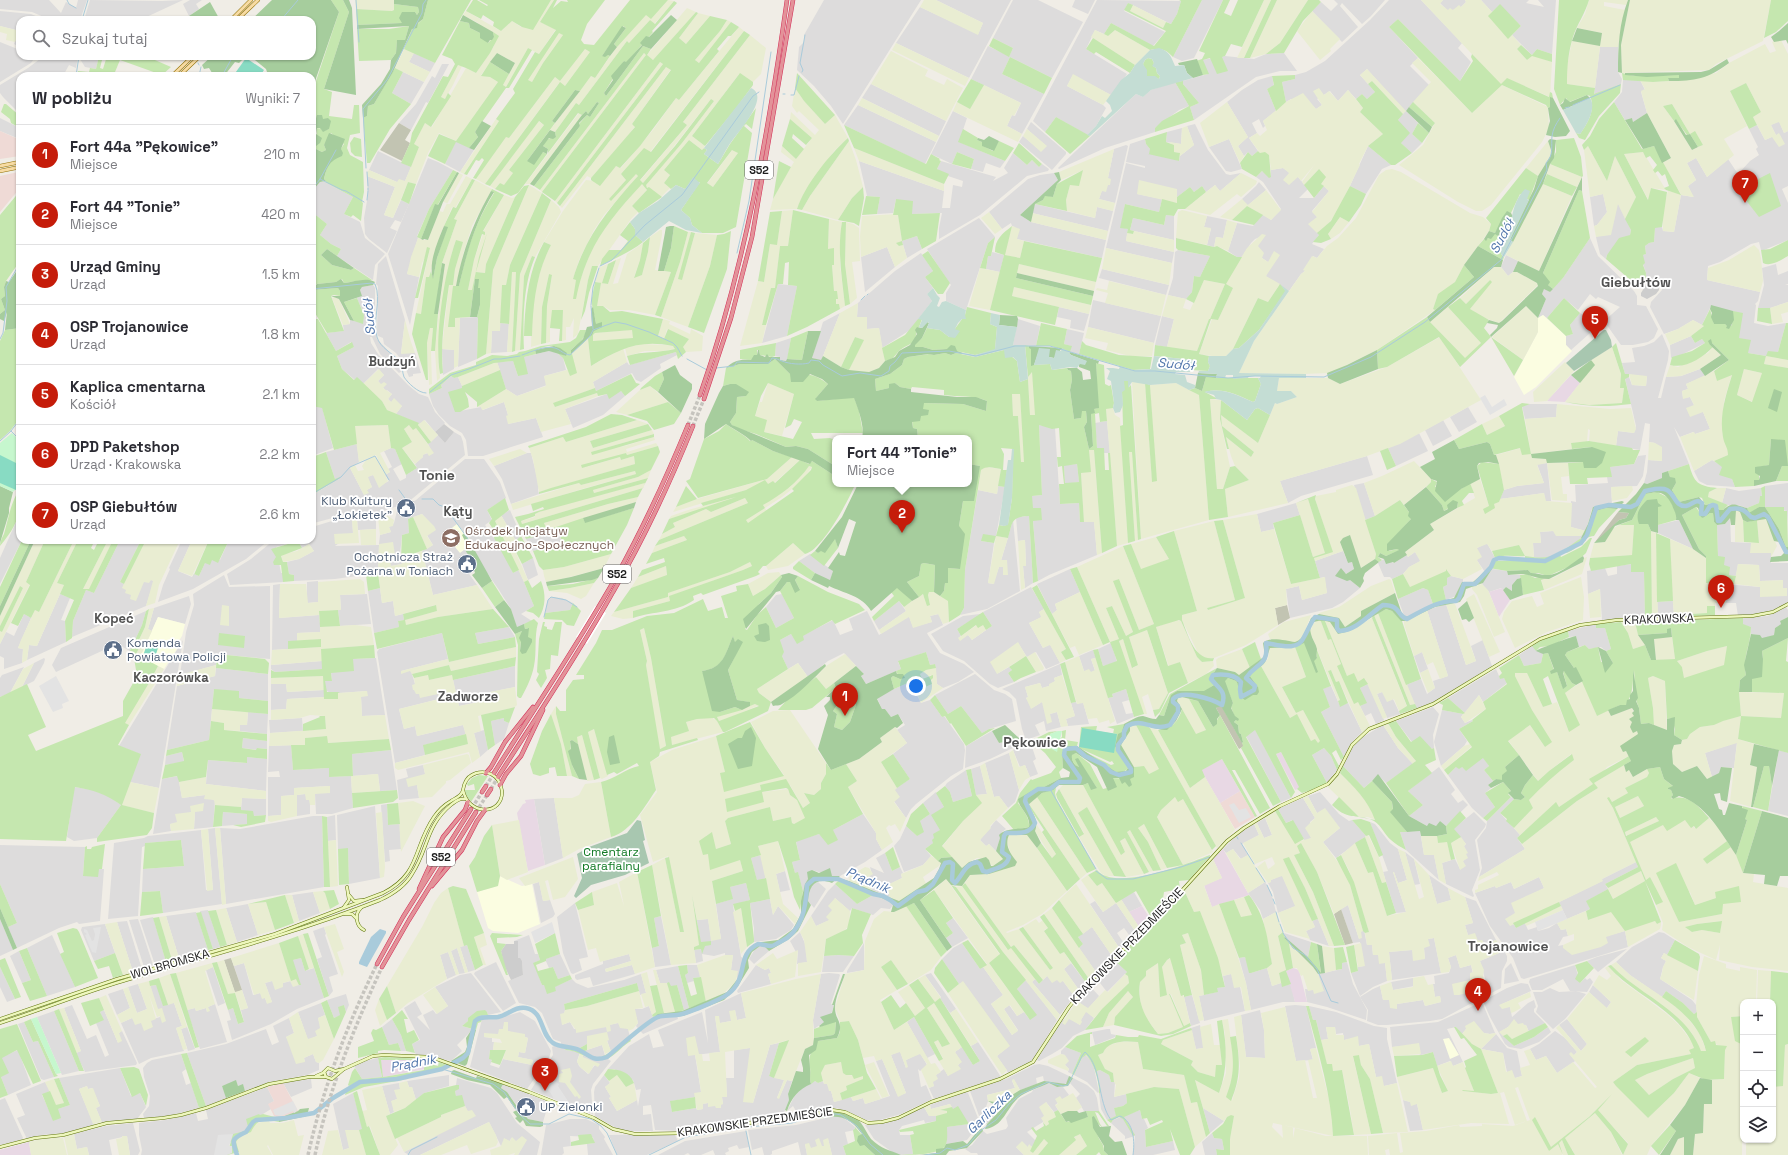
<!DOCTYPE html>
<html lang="pl">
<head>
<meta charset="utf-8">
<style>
	body { margin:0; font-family:"Space Grotesk",sans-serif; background:#f2f2f3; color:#2b2b33 }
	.controls { position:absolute; right:12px; bottom:12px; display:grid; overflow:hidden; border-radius:8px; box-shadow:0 1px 3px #0004 }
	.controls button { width:36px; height:36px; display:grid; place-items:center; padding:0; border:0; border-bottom:1px solid #e1e1e2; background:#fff; color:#2b2b33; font:20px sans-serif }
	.you { position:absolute; left:916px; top:686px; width:14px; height:14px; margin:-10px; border:3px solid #fff; border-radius:50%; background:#1a73e8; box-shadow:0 0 0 6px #1a73e833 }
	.badge { display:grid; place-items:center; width:26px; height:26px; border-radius:50%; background:#c51c0a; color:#fff; font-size:13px; font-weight:700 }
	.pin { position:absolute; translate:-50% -33px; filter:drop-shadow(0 1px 2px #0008) }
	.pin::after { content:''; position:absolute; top:21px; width:14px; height:12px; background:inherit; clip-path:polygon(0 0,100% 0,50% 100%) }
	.popup { position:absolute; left:832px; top:435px; width:140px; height:52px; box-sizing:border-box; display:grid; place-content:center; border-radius:8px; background:#fff; filter:drop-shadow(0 1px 3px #0005); font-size:13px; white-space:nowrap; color:#7c7c81 }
	.popup b { font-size:15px; color:#2b2b33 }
	.popup::after { content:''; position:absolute; left:50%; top:100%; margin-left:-8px; border:8px solid transparent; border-top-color:#fff }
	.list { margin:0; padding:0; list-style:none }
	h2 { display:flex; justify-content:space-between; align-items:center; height:52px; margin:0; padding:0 16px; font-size:17px }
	h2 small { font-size:13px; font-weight:400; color:#7c7c81 }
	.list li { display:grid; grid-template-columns:26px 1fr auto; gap:12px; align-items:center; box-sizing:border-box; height:60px; padding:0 16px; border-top:1px solid #e1e1e2 }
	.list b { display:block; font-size:15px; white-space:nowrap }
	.list p { margin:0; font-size:13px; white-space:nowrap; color:#7c7c81 }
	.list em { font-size:13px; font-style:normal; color:#7c7c81 }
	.icon { flex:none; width:22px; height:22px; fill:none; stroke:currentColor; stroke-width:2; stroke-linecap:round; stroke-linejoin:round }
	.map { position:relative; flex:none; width:1788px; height:1155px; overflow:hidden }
	.search { position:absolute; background:#fff; box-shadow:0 1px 3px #0004; left:16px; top:16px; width:300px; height:44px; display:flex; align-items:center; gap:10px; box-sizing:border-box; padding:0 14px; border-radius:12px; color:#7c7c81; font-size:15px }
	.panel { position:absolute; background:#fff; box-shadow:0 1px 3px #0004; left:16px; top:72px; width:300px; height:472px; border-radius:12px }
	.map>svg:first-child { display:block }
	.residential { fill:#dddcdc; fill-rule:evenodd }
	.commercial { fill:#efdad6 }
	.industrial { fill:#e8d8e4 }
	.education { fill:#fbfde1 }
	.religious { fill:#cdcdcd }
	.construction { fill:#c2c4b2 }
	.farmland { fill:#e9edd2; fill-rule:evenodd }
	.grass { fill:#c5e7af; fill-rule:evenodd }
	.forest { fill:#a6cd9d; fill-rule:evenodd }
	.wetland { fill:#c4ddd4; fill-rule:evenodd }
	.cemetery { fill:#a8c7b0 }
	.park { fill:#c6f7ce }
	.pitch { fill:#88dbc3 }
	.parking { fill:#e3e3e3 }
	.water { fill:#a9cbdb }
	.pier { fill:#fff }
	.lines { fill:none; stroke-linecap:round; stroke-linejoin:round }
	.stream { stroke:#a9cbdb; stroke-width:1 }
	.river { stroke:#a9cbdb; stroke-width:4.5 }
	.motorway-tunnel { stroke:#c6c4be; stroke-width:3.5; stroke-dasharray:3.5 2; stroke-linecap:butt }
	.secondary-casing { stroke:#5d720a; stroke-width:3.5 }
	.primary-casing { stroke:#937207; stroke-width:4 }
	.motorway-casing { stroke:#d32e57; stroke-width:4.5 }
	.secondary { stroke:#eef7bd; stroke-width:2.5 }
	.primary { stroke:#f7dba3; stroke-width:3 }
	.motorway { stroke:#e39299; stroke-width:3.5 }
	.labels { text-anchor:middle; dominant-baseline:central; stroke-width:3.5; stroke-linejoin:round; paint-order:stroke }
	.shield { fill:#fff; stroke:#626262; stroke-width:1 }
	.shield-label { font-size:11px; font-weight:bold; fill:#1f1f1f }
	.service-label { font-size:12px; fill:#4e5e75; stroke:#fff; text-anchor:end }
	.education-label { font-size:12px; fill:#785e54; stroke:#fff; text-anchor:start }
	.street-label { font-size:12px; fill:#1f1f1f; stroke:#fff }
	.park-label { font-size:12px; fill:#117a24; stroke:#fff }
	.water-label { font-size:13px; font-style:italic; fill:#5075ab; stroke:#fff }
	.neighbourhood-label { font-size:13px; font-weight:bold; fill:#525252; stroke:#fff }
	.quarter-label { font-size:14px; font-weight:bold; fill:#525252; stroke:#fff }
</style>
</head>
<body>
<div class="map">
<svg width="1788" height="1155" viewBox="0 0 1788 1155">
	<rect width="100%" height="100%" fill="#f0ede6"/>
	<g class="residential">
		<path d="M0,0H49L61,13L66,2L76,8L78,0H87L80,20H51L32,12L0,9Z"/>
		<path d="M90,0L162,1L183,0L140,20H84Z"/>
		<path d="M190,0H202L196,4L199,9L189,16L183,4Z"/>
		<path d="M824,0H921L843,124L831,106L814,86L797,70L799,47L804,42V35Z"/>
		<path d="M936,0H1011L969,78L896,43L920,7L978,34L983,23Z"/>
		<path d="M1013,0H1038L1083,22L1052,78L1010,57L1002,74L1044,94L1022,134L1007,126L1012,115L1015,116L1021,103L971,79L988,46L1009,56L1013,48L993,38Z"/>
		<path d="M1075,0H1095L1088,14L1072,7Z"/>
		<path d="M1097,0L1181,1L1177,14L1171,24L1128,3L1124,11L1165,32L1153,46L1111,23L1104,34L1095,30L1086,49L1127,74L1111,95L1073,75L1067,86L1103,105L1106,108L1096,126L1087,135L1056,117L1045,132L1033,121Z"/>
		<path d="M1202,0H1223L1194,58L1182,61L1173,57Z"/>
		<path d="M1334,0H1385L1371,16L1362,24L1342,3L1340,6L1358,27L1342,42L1312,11L1321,2L1331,11L1338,4Z"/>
		<path d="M1389,0H1421L1462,43L1458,48L1471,62L1460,81L1398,19L1389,27L1418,58L1410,66L1429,85L1406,111L1418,123L1412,134L1422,143L1412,153L1401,143L1398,120L1405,111L1367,69L1360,75L1375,92L1367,99L1362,94L1356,99L1348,90L1338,101L1330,91L1317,99L1322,105L1316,109L1311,104L1291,99L1286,102L1282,82L1295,79V75L1306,72L1325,61L1370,20Z"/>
		<path d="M1443,0H1465L1466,2L1461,7L1453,10H1447L1440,3Z"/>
		<path d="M1481,0H1529L1526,3L1544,7L1538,0H1556L1552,54L1537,49L1532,55L1512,35L1521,26L1500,5L1492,12Z"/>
		<path d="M0,11L31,14L45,20H20V47L14,44L20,31L0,26Z"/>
		<path d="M0,42L20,50V56H32L33,60L31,63L0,82Z"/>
		<path d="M1600,47H1618V72L1622,79L1621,84L1594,95Z"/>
		<path d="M414,53L435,63L430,72L409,62Z"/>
		<path d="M1284,53L1297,71H1280L1256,77L1194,120L1190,107L1199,103L1183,84V81L1208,74L1202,60L1225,56L1254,59L1266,54Z"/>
		<path d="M44,56H78L76,68L69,65L63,76H20V87L18,89L20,91V109L18,112L3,97L0,93V85L28,68Z"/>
		<path d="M80,56H99L96,69L85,67L80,59Z"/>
		<path d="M442,64H449L428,103L426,102L411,130L399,123L416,104L432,76L435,78Z"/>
		<path d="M403,72L424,82L411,104L392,93Z"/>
		<path d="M1272,76L1274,86L1267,89L1276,111L1263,121L1265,126L1263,128L1259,119L1252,123L1257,133L1249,138L1258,151L1252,156L1248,152L1244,156L1238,146L1248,137L1227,102L1242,90L1258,80Z"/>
		<path d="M1623,80H1640L1645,90L1641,92L1647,113L1633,122L1632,118L1625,120L1614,102L1622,92Z"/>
		<path d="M1175,82L1189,106L1179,110L1155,128V132L1105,148L1059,169L1058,168L1136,94L1143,97L1151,90Z"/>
		<path d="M871,84L946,121L939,136L862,98Z"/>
		<path d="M858,105L936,142L925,164L844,125Z"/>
		<path d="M953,111L967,118L959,142L1005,161L1000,168L986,163L983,172L971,169L974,159L957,152L952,164L931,154Z"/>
		<path d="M0,118L20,128L17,138L0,131Z"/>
		<path d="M1779,121L1784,133L1788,131V186L1782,189L1788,203V240L1764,250H1761L1759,242L1751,244L1720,262L1708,266L1707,280L1760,292L1758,301L1755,304L1756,305L1754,323L1768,326L1786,323L1778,352L1766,356L1748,353L1739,338L1711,306L1702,325L1693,320L1678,329L1664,334L1650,307L1651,302L1662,290L1663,283L1646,285V273L1643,264V255L1646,254L1645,246L1649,243L1654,242L1655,227H1662L1663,231L1674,232L1681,195L1693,197L1688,186L1696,180L1687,163L1696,158L1707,177L1728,159L1738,174L1750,161L1759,155L1756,149L1758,147L1749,129L1757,125L1765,140L1776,135L1771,125Z"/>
		<path d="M1031,122L1066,152V154L1052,170L1019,142L1023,136L1041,151L1046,146L1027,129Z"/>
		<path d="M1195,124L1208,150L1226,174L1230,175L1241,173L1220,191L1215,185L1206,192L1202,186L1194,192L1190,187L1177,197V189L1137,194L1162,199L1159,212L1125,204L1121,227L1128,229L1126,241L1174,252L1172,263L1106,248L1126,163L1145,168V166L1126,162L1130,144L1145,139L1146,144L1150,149L1179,161L1180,156L1194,145L1187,126Z"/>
		<path d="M1182,128L1181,144L1166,142L1167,132Z"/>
		<path d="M1229,139L1242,169L1231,172L1226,171L1209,147Z"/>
		<path d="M456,141L474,150L460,172L445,164Z"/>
		<path d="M1126,145L1128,146L1115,203L1099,199L1102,190L1108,185H1110L1108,178L1114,149Z"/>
		<path d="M1368,146L1391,165L1382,169L1366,194L1350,186Z"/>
		<path d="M378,151L411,167L405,181L397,182L369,170Z"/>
		<path d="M1013,153L1027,165L1032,160L1039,167L1042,164L1049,169L1048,171L1027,176L980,215L939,239V228L942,213L912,214L896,199L893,213L877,214L880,197L867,196L859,161L944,191L942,208H950L953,185L962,187L963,181L948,176L937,169L941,161L996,177L993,181L1008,173L1004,168Z"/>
		<path d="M428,158L438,162L453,170L429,209L417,236L418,238L407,274L419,277L410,325L388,254Z"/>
		<path d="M1283,168L1298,177L1308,189L1299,198H1314L1324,186L1329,191L1312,211L1317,217L1319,235L1312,244L1324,249L1317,258L1313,256L1305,271L1301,274L1289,291L1266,277L1268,262L1262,258L1257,246L1265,235L1255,239L1251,243L1242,257H1237L1228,251L1237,223L1253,226L1263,214L1271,220L1281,209L1263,182L1256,177L1262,171L1271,177V170Z"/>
		<path d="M1054,173L1058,180L1020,215L1031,222L1106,240L1102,258L1017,239L1015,227L1012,226L1011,223L1002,229L989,212L1028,179L1040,175Z"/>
		<path d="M367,176L395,187L384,215L393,218L401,200L409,204L401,222L395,220L390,228L397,231L387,253L369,239L365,234L364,218L368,195Z"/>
		<path d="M320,182H325L353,197L344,214L360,222L365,238L385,254L375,265L373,280L337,256L341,249L331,244L320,235L327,224L312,212V191Z"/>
		<path d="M1259,182L1266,190L1247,206L1242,199L1256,186Z"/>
		<path d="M1603,194L1607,212L1597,225L1594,226L1590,197Z"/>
		<path d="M1618,203L1631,230L1630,235L1607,255L1606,259L1600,254L1596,237L1598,236Z"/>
		<path d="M1035,204L1095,218L1097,207L1113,211L1108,231L1032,213Z"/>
		<path d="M1166,215L1174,216V240L1130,230L1133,218L1164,225Z"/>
		<path d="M1207,216L1227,220L1223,238L1216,237L1214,247L1207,245L1211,229L1204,227Z"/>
		<path d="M979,218L995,237L988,243L966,310L946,301V293L951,285L927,249Z"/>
		<path d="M917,236L922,249L907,258L902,241Z"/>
		<path d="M1590,238L1598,256L1634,291L1637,296V305L1646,306L1658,329L1654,338L1648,342L1633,345H1621L1604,321L1620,307L1598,297L1596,299L1590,294L1578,310L1564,298L1547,318L1543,315L1538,318L1546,299L1542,294L1544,288L1550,292L1563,278Z"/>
		<path d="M887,247L895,267L865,292L861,257Z"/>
		<path d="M1178,250L1210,256L1200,277L1194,276L1192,292L1186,299L1168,295L1173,278L1175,252Z"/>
		<path d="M992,252L1004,255L1000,272L986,269L988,256H991Z"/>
		<path d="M921,253L933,271L925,277L933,288L927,294L932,301L910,330L882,348L879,328L867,329L857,317L858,303L895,271Z"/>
		<path d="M1506,255L1518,261L1513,272L1508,276L1501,267Z"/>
		<path d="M386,256L405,320L401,353H415L421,373L413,374V376L409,377L403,362L396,353L384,344L383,338L378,336L377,333L378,286L376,284L378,264Z"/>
		<path d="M1776,264L1778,275L1788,271V284L1785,285H1788V302L1770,308H1758L1764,285L1762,268Z"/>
		<path d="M1102,269L1169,285L1166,295L1099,278Z"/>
		<path d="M778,284L797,286L787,336L762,343Z"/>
		<path d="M373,285L375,288V328L377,339L400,363L402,371L399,373L380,354L372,337H370L371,343L378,354L408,385L419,394L428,397L435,412L445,423L435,432L425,420L420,424L396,414L402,406L391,402L388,399L392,394L387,390L386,391L378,381L384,375L378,369L363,384L357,378L355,380L342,369L337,356L354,347L351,342L336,351L326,333L344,331L343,325L350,324V320L354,321L364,315L357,298L361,296L360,290L362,287Z"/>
		<path d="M1093,300L1161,316L1154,343L1088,327Z"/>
		<path d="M1059,307L1089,314L1084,331L1070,328L1071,320L1057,317Z"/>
		<path d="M840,313L821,361L812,358L823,322Z"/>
		<path d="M1580,313L1599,325L1571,350L1566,345V336L1573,334L1570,325Z"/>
		<path d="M1162,316L1174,319L1167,347L1155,345Z"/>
		<path d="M478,317L477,359L458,367L460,318Z"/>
		<path d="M1018,319L1040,326L1036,346L1013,345Z"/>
		<path d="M500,323L509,324L507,352L491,353L492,331H500Z"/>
		<path d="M1067,329L1084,333L1079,354L1070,352L1071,346L1064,344Z"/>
		<path d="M1662,334L1669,351L1668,360L1658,398H1661L1666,377L1681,376L1700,369L1705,376L1686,384L1688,389L1682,391L1683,398L1690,397L1694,405L1703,412L1710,429L1695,434L1693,432L1680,437L1674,427L1689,464L1662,473V478L1647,484L1644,483L1647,472L1648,460L1662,461L1655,443L1649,442L1650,424L1645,423L1640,450L1616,446L1618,431L1634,433L1636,426L1625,378L1629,377L1632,385L1646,386L1647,377L1625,374L1622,363L1635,362L1632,348L1644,346L1654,342Z"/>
		<path d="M1691,336L1695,343L1702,339L1705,343L1681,355L1671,358L1670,345Z"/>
		<path d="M791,338L787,361L780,360V357L775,356L776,343Z"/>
		<path d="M442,349L454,350V369L443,375Z"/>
		<path d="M549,351L556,352L563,358L566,370L544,376L547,385L517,396L506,389L497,362L513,361L518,376L524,357Z"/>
		<path d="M676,352L677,355L660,364L661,368L641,382L636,380L632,373L596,391L593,382L627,362L629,365Z"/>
		<path d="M451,376L454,378L458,377L463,388L455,412L481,407L483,410L504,402L508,415V424L536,418L543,437L483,456H468L466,440L462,433L450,426L439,415L433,406L429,394L442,388L441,385Z"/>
		<path d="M621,391L625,396L603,415L573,428L565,409L607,394Z"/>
		<path d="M1530,404H1557L1556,417L1525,419L1522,406Z"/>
		<path d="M312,406L322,407L333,448L312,456Z"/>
		<path d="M1468,407L1477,422L1459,432L1450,417Z"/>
		<path d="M1443,420L1452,436L1433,446L1425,430Z"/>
		<path d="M1107,421L1110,453H1104V448H1097L1095,423Z"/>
		<path d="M1039,425L1055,428L1060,504L1079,503L1080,522L1094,521L1097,555L1049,575L1038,581L1033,520L1041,508H1032V496L1042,495Z"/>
		<path d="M454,432L461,436L463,442L465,455L407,503L380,512L340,516L314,523L312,516V495L329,485L335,479L326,452L357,444L359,462L350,468L364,495L367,490L372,487L367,477L373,475L384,485L383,484L389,481L385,475L390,472L388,469L392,467L384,451L391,448L395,449L398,456L402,464L393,469L400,481L406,478V475L417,468L415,464L423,457L422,455L428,453L433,454L428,444L438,435L445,443Z"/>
		<path d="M1419,433L1428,451L1396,466L1388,448Z"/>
		<path d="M527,453H531L539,485L538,490L539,494L511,504L502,479L494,466Z"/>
		<path d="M1646,455L1643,476L1637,486L1611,487L1612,503L1592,509L1586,531L1571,527V501L1576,502L1575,485L1608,483L1607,477H1611L1610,467L1634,464L1638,456Z"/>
		<path d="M1367,456L1373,475L1301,496L1288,503L1280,481Z"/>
		<path d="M465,459H484L500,482L506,498L487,510L492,520L485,525L505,554L513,573L519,570L534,606L521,614L532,621L517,628L511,609L499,590L488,574L476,565L467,571L477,585L433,595L422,551L433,545L427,535L433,526L422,514L408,519L409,533L402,535L400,554L402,564L390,566L389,556L379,544L380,535L391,532L389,527L394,523L397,511L416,500Z"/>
		<path d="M1712,460L1723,467L1732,479L1735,487L1707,485L1699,481L1694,471Z"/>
		<path d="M1547,463L1551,501H1545L1544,493L1500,499L1504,490L1517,486L1544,483L1537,464Z"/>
		<path d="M1077,464L1079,482L1065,484L1064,465Z"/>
		<path d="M1364,483L1375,516L1365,520L1354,485Z"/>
		<path d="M1788,483V523L1787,511L1765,507V486Z"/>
		<path d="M998,486L1005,487L996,536L981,541L994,543L988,583L993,584L999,567L1003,566L1008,575L1001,561L1013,520L1020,591L987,609L960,615L964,608L965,570L978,490L997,494Z"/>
		<path d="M1726,488L1739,491L1761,488L1762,496H1760L1759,503L1747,508L1738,505H1728L1722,503Z"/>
		<path d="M1296,503L1300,515L1273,523L1274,529L1261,532L1257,514Z"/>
		<path d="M510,510L521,536L516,541L501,515Z"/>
		<path d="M20,513V540H22L0,584V558Z"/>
		<path d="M376,516V529L358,530L357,518Z"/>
		<path d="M1029,516L1033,583L1025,588L1023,566H1026L1025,540L1018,541L1016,517Z"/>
		<path d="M1730,517L1731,542L1751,543V553H1771V563H1788V603L1773,611L1761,614L1738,616L1736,603H1726L1725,584L1760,587V597L1787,588H1783V580L1760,581L1759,565L1738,564L1736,576L1729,575L1718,556L1717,525L1725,524Z"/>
		<path d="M352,518L353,533L335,546L379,545L378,573L335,579L294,581V575L289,574L287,562L299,559L314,551L309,544L302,548L298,541L276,547L281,573H283V582L230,585L227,574L251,559L274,540H312V527L332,521Z"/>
		<path d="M1679,520L1693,549L1658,533V525Z"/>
		<path d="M558,529L562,543L533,551L526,539Z"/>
		<path d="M1553,531L1580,536L1584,534L1578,541L1551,557L1540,559L1534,557L1533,543H1541L1540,532Z"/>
		<path d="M120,540H141L120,582L124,584L123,588L151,580L154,581L146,606L72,637L73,621L86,590L94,593Z"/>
		<path d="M182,540H192L178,571L192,577L194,574L199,576L205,563L212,560H220L229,540L248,542L249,540H269L246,559L193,589L158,602L163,585L170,569L169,568Z"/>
		<path d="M1487,543L1495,558L1485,572L1476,559L1477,548Z"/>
		<path d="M1343,551L1348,563L1352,562L1354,569L1346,574L1341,568L1350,580L1360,588L1343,602L1332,608L1290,618L1286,589L1299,586L1302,600L1327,593L1324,577L1320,578L1315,561Z"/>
		<path d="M1415,552L1421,561L1409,567L1403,574L1392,579L1390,577H1384L1378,563L1379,562L1384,559L1394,563L1407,555L1408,557Z"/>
		<path d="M810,554L833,571L830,581L815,573L799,561Z"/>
		<path d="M533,558L538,575L528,580L522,564Z"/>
		<path d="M1632,564L1644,572L1645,618L1602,620L1600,589L1588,594L1587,571L1605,568L1608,576L1617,574V566Z"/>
		<path d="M1070,569L1080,592L1055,604L1057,610L1052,614L1037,584Z"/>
		<path d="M1492,569L1507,571L1508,575H1520L1521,578L1517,579L1512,585V591L1506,587L1503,590L1501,588L1489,592L1482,584Z"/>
		<path d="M224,575L229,587L270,586V659L217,654L216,665L180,675L186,632L194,605L193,594Z"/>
		<path d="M1451,576L1463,579V582L1456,596L1446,600L1443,587L1447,585V578Z"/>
		<path d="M318,581V602L307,603V582Z"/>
		<path d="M280,584L279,618L319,615L321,632L297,633V641H288V649L272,650L273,585Z"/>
		<path d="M1031,587L1044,609L1039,612L1042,617L1029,623L1043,648L1050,644L1060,663L1046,669L1036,652L1027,657L1018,643L997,674L1009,667L1012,670L1008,673L1014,682L998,688L990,684L964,661L943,651L931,634L963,616L980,614V615L957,629L961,636L958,638L968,635L972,640L992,626L983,612Z"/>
		<path d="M380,588L382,603L393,601L395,616L403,614L404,620L398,621L399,627L374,633L368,591Z"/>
		<path d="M1423,588L1428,590L1433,604L1405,618L1398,599Z"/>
		<path d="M60,594L70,598L61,620L65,621L66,642L27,660L29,645L37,646Z"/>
		<path d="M367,594L371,624L340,626L338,610L341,609L340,595Z"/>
		<path d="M782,594L794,618L776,628L766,607L776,595Z"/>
		<path d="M189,596L191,604L185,624L158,617L152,631L148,629L154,608Z"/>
		<path d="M551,597L562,598L573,603L570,610L545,613L548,599Z"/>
		<path d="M899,601L906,611L879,630L874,621Z"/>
		<path d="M1673,601L1674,617L1652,618V615H1658L1657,602Z"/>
		<path d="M1446,604L1466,665L1476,661L1471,646L1483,640L1492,666L1431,704L1417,710L1406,685L1421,679L1427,694L1435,688L1433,681L1448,676L1427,610Z"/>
		<path d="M1786,607L1788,610V617L1780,621L1781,624L1775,628L1774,635L1762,639L1760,635L1751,634V627L1743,625V618L1768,616Z"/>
		<path d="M146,611L142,625L130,651L117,644L56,672L52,665L61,648Z"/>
		<path d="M867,611L879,635L909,616L913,627L932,622L930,616L939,614L943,625L927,633L928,635L940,653L964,664L974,672L958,682L943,688L937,684L935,664L930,665L926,652L898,662L901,669L866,684L861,676L864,674L844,653L828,661L808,677L798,663L788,669L782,656L780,640L791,634L797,643L802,636L833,620L840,635L853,630L849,619Z"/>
		<path d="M24,614L31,618L18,648L23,649L22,663L4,669V658L0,656V644L6,632L14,636Z"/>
		<path d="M1596,624L1605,628L1611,649L1606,651L1601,647L1589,649L1585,645L1579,647L1576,636L1569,637L1568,631Z"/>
		<path d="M509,627L515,637L478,644L475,633Z"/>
		<path d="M442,633L448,659L401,671H411L415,684L414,689L419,694H438L439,699L399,709L404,729L415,726L417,736L463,725L466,734L424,745L425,755L395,763L377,652L379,649Z"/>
		<path d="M183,640L159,788L130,782L140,754L119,746Z"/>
		<path d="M1111,643L1117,662L1103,666L1098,649Z"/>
		<path d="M1532,646L1543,654L1541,663L1524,666L1519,655Z"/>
		<path d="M1093,650L1096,658L1091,659L1095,671L1091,672L1084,671L1079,656Z"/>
		<path d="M1422,652L1428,669L1420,673L1414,656Z"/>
		<path d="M44,658L45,659L44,663L34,681L22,687L34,663Z"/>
		<path d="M376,658L385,715L362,716L361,697L367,691L340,693L329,692L325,690V681H332L331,673L353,659Z"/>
		<path d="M322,661L323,669L275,672L271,669V665Z"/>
		<path d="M1060,664L1062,675L1054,678L1055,681L1049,686L1042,688L1040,683L1025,687L1028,697L1026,698L1032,708L1042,702L1050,714L1057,712L1061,727L1046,731L1044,721L1035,725L1040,735L1026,740L1022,729L1016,699L1009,692L1002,689Z"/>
		<path d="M515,666V687L490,692L489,695L483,696L484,701L459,706L453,680Z"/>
		<path d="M24,667L10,693L0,697V678L2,675Z"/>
		<path d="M216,668L268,674V701L239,698L214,689L209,740L167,750L177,686L215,676Z"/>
		<path d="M1496,669L1499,676L1504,678L1507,683L1483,702L1479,695L1465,713L1448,698Z"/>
		<path d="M975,674L994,690L1005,694L1012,699L1016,721L989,729L982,733L961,706L948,714L935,695Z"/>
		<path d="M910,682L921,703L930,700L942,717L944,716L964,744L965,750L963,769L951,776L916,804L911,809L906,818L894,801L895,789L910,779L893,754L907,743L897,730L905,725L898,714L891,717L885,709H882L877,698L894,689Z"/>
		<path d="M271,684H286L287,692L324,690V697L287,699L286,709L271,710Z"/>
		<path d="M1368,684L1384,720L1376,724L1371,713L1365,716L1360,706L1366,703L1360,688Z"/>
		<path d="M1331,686L1340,706L1348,703L1362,732L1353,741L1344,757L1321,712L1330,707L1322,689Z"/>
		<path d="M1126,689L1129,700L1122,702L1126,714L1133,713L1134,717L1117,724L1108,698L1113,697L1112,694Z"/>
		<path d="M1382,692L1393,699L1400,714L1387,718L1377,694Z"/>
		<path d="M1076,702L1077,704L1083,702L1089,724L1068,726L1066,719L1075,716L1071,703Z"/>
		<path d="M1433,707L1439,714L1433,735L1434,748L1433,749L1412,742L1396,721Z"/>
		<path d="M1442,710L1463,714L1461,717L1465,723L1472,720L1473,721L1459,729L1467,741L1464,746L1441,766L1434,742Z"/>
		<path d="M248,712L268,714L267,734L240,731V725H247Z"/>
		<path d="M302,718L303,731L270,733L269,720Z"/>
		<path d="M504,718V721L509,723L504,739L495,745L491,721Z"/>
		<path d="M1383,725L1398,748L1413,764L1386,783L1378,775L1364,788L1343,766L1353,747L1361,738Z"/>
		<path d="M1255,729L1291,798L1281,802L1246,736Z"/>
		<path d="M484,730L488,750L480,757L474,733Z"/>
		<path d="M992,731L999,743L1020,739V741L1015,747L990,759L965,768L966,746Z"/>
		<path d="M243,738L267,741V749L257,748V750L242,748Z"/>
		<path d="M1025,742L1031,744L1036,759L1033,761L1038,774L1030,777L1025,765L1020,767L1013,750Z"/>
		<path d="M1737,742L1734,768L1722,767L1719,773L1712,777L1705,753Z"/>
		<path d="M291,745L293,770L329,768V777L351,776L353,808L332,814H316L315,794L330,786L294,788V795L282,796L281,815L268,816V777H280L279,771L268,772L269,746Z"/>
		<path d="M1324,748L1331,756L1337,770L1327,783L1312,755Z"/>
		<path d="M391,750L397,790L380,791L378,774L353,776L352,754Z"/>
		<path d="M1779,750L1788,753V816L1768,811Z"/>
		<path d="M182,752L184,762L165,765L166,756Z"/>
		<path d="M1009,753L1019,790L1015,802L1008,808L999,796L994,797L985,763Z"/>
		<path d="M247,757L267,759L266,791L206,784L208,760L246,763Z"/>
		<path d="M1483,757L1489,766L1484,770L1493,781L1488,785L1491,788L1485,793L1495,807L1483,818L1472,808L1448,775L1456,767H1462L1466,770Z"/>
		<path d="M423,765L425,774L417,785L419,798L399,800L397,780L408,777L406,769Z"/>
		<path d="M980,766L987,794L976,795L971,769Z"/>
		<path d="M1439,767L1455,790L1451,794L1458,803L1463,800L1468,805L1446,826L1440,821L1436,826H1427L1409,816L1423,805L1408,791Z"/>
		<path d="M966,770L972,796L953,802L950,792L945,786L947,783Z"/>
		<path d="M178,776L182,798L205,795L215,801L213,827L194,829L195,812H191L177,823L170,824L171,831L153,834L162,779Z"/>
		<path d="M74,787L94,790L107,795L121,805L97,838L74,841L67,837Z"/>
		<path d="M936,792L944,807L940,830L934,838L933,843L925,849L931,856L923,865L904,872L894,846L900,839L906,826L917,836L920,821L930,814L923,803Z"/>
		<path d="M1320,792L1339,814L1349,821L1352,820L1366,836L1336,858L1323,842L1340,828L1317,813L1308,796Z"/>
		<path d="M305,794L310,800V814L297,816V795Z"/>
		<path d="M1511,797L1514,799L1500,813L1520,835L1517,838L1525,849L1479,877L1482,868L1477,840L1486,828L1487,821Z"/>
		<path d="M242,798L266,799V815L253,816L241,810Z"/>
		<path d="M554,798L563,858L545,865L534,799Z"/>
		<path d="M1303,798L1315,818L1310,822L1311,838L1305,841L1292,820L1286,823L1278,809Z"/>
		<path d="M387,804L388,825L400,824L401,849L389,850L390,861L385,862L381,805Z"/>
		<path d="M375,806L380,878L349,884L348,849H338L337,815Z"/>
		<path d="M223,812L247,814V824L222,826Z"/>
		<path d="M1474,812L1486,824L1485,827L1475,840L1480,870L1472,890L1474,896L1473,897L1446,884L1442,863L1455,859L1460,869L1466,854L1464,846L1466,844L1453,829Z"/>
		<path d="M863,814L876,833V839L882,850L865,862L840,876H832L812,870L803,891L798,873H795L792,862L800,860L796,841L819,834L828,844L833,830Z"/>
		<path d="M335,815L336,840L328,841L327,817Z"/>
		<path d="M313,816H322L324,887L226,904L220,828L240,829Z"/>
		<path d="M1265,818L1272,835L1264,838L1257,823Z"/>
		<path d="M996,820L1006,829L1002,832L996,851L989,844L986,846L980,840Z"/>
		<path d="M1370,822L1375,824L1390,843L1398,849L1407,880L1398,883L1394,872H1393L1406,912L1396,913L1383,872L1388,871Z"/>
		<path d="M1254,824L1259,835L1242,844L1248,855L1241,859L1233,849L1226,853L1223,849L1238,834Z"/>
		<path d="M215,828L222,904L163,913L160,891L142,892L143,869L184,866L181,840L146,843L145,846L142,847L138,916L108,919L114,843L144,838L148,836L201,830L206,890H213L208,829Z"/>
		<path d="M1420,831L1424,855H1434L1439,880L1406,850L1400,832Z"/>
		<path d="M0,845L85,847L83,875L99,869H104L100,921L79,924L77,922L59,928L17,948L8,927L17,923L0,884Z"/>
		<path d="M1405,852L1414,859L1420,884L1414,885Z"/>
		<path d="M885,853L892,871L900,867L903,873L901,874L902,878L886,886L890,897L870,889L874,887L868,877L872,874L870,867L884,873L876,858Z"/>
		<path d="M761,855L766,878L757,881L751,858Z"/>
		<path d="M1636,862L1638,867L1605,884L1608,889L1587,901L1590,909L1567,919L1559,902L1602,881V879Z"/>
		<path d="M785,871L790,890L780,892L776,874Z"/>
		<path d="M1282,875L1296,906L1278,913L1273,892L1268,883L1271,882V880Z"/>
		<path d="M1429,875L1448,888L1451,900L1437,904Z"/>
		<path d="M1539,877L1544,888L1515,913L1510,926L1513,923L1516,928L1525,923L1528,930L1537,927L1538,931L1549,928L1557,923L1561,930L1566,929L1568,936L1563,937L1558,946L1563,945V948L1625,931L1628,947L1524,979L1521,978L1513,958L1490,926L1475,893L1495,886L1496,888L1511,882L1514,889Z"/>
		<path d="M539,882L543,901L550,900L555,914L553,917L541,923L533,884Z"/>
		<path d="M818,882L826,889L814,908L808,901V892L813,884Z"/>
		<path d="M1265,882L1271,892L1276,912L1263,919L1260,910L1248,893Z"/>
		<path d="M746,883L750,900L733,905L741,957L745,959L737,981V972L731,970L733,955H725V953L714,956L702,954L703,961L696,963L694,950L701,949L702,953L697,920L708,919L711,937L721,939L716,904L732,899L730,887Z"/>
		<path d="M835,884L857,904L873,895L889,901L893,905L890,909L881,908L873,915L852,908L850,911L835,898L830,920L816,926L811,916L828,891Z"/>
		<path d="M313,892L320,913L299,921L292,895Z"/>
		<path d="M1134,892L1142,906L1129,912L1121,899Z"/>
		<path d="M1465,897L1476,901L1496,940L1485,944L1468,935L1465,925L1473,923Z"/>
		<path d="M770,899L773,915L778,906L794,925L791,930L776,939L754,942V928L750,903Z"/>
		<path d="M1095,901L1103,912L1116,903L1137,934L1132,939L1124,928L1117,933L1125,945L1120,949L1090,904Z"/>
		<path d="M575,903L588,957L579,959L582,970L573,974L571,973L563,953L557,917Z"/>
		<path d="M248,904L258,935L237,942L226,908Z"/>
		<path d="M1348,905L1359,939L1361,931L1364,930L1367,945H1372L1373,955H1378L1385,963L1387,981L1373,987L1360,996L1351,973L1358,971V967L1364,966L1360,942L1353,943L1341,909Z"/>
		<path d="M208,910L220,947L213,949L200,911Z"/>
		<path d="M196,912L208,950L179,958L166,916Z"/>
		<path d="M661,916L671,965L655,967L652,948L659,946L654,918Z"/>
		<path d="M153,917L166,962L155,965L140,920Z"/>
		<path d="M953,918L968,938L952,947L946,938L953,933L946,923Z"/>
		<path d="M0,919L13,950L0,956Z"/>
		<path d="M138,919L153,965L144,967L129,920Z"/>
		<path d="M1318,919L1329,946L1310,940L1306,931L1315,927L1312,921Z"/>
		<path d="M127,921L141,966L133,972L117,922Z"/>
		<path d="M105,924L115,953L94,961L81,930L82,927Z"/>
		<path d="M324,927L326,934L325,935L338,974L329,977L333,991L329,996L317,959L322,957L313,931Z"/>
		<path d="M1092,927L1112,956L1096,972L1079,948L1083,944L1078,937Z"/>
		<path d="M800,932L806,946L807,962L797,964L798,951L796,952L790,941Z"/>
		<path d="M1659,932L1664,933L1675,940L1667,955L1664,953L1661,958L1666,961L1663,967L1660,979L1692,1000L1696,1005L1697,1012L1694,1014L1683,1003L1666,991L1662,997L1653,991L1630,975L1616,962L1632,947Z"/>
		<path d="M1284,933L1311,942L1308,957L1298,949L1285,937Z"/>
		<path d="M52,935L75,987L47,996L27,948Z"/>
		<path d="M529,935L535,954H538L540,960L534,963L542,985H544L556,991L554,987L572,979L576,983L588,988L624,980L641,974L646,993L640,995L637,983L564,1004L565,1010L562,1025L570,1022L574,1029L606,1027L610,1031L609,1025L618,1023L628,1029L630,1037L611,1052L607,1040L588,1036L587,1044L578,1049L561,1045V1042L553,1039L542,1013L535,1007L519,1003L508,981L523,975L522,961L518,958V941H514Z"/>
		<path d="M1434,938L1441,973L1392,980L1389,952L1412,950L1425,959L1424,948L1428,939Z"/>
		<path d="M864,943V970L847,973V971Z"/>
		<path d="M962,943L980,969L983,967L1003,995L991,1004L1012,1035L1018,1030L1004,1009L1009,1005L1017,1016L1024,1012L1030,1020L1017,989L1026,980L1057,1020L1033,1060L1009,1074L997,1056L1009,1046L963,982L959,984L942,959L953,948Z"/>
		<path d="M467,945L475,970L468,972L460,947Z"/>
		<path d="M760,946L765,947L769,951L754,964L749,959L755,949Z"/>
		<path d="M457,948L465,973L459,974L451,951Z"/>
		<path d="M1627,949L1598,972L1587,961L1597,957Z"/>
		<path d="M19,951L31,980L22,983L10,956Z"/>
		<path d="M1504,951L1507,956V961L1502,971L1501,988L1466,1006L1442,1019L1430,1021L1387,1025H1378L1367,1021L1368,1010L1360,997L1373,989L1380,986L1383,1000H1389L1397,1004L1423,1000L1425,1006L1441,1002L1440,996L1435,997L1433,984H1435L1434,976L1449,973L1451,967L1448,958L1456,955L1460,968L1471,965L1476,989L1486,982L1480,961Z"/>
		<path d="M448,952L456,975L447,979L440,955Z"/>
		<path d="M560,954L570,975L558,979L553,967L549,968L545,959Z"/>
		<path d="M629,954L631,961L605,969L606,972L632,965L635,974L593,986L590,977L577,980L575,978V975L603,964V961Z"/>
		<path d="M838,955L854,956L843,972H822L824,956Z"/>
		<path d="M1245,957L1251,973L1267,968L1272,986L1281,983L1283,986L1291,984L1295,1002H1283L1251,1010L1246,983L1239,958Z"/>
		<path d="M301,958L305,971L314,968L324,998L297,1009L271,1024L232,1040L227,1021L231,1020L228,1010L233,1008L238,1024L244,1022L241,1010L248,1008L234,966L244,963L253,995L260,993L265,998L267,1003L272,1002L265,983L272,981L283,983L291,981L293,960Z"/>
		<path d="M1114,960L1127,972L1107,992L1097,979L1095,978Z"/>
		<path d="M496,962L516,1003L503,1011L474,974L475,972Z"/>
		<path d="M1347,962L1353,984L1367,1010L1366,1020L1327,1007L1307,1002L1305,989L1323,991L1318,974L1342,969V963Z"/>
		<path d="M1071,963L1086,983L1079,990L1064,969Z"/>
		<path d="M1511,963L1519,981L1504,984L1505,969Z"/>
		<path d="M687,965H697L701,977L693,978L694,981L687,983L685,975L688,973Z"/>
		<path d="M756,965L765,970L769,968L771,973L768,974L771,984L738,993L737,991Z"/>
		<path d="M1575,965L1580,983L1585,978L1587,980L1590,978L1593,982L1587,992L1570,991L1563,979L1542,990H1532L1529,982L1530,979Z"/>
		<path d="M678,966L689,1008L684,1010L677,985L671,987L660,983L656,970Z"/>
		<path d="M0,967L15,999L7,1002L0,987Z"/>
		<path d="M213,967L225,1003L218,1006L206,970Z"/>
		<path d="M471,973L501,1012L488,1015L487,1012L468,1021L462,1026L472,1029L471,1031L457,1045L462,1051L451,1061L429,1056L416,1055L412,1044L420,1040L404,1008L415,1001L422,1014L417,1017L430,1030L423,1015L433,1010L436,1014L448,1006L435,987L460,975Z"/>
		<path d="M829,973L839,974L840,975L831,1004L834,1005L830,1018L814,1029L813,1020L821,974Z"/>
		<path d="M931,973L956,1009L950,1013L940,998L941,997L925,975Z"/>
		<path d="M1231,974L1240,987L1245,1011L1204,1021L1199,996L1217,992V988L1225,987L1223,976Z"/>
		<path d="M1047,976L1063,981L1074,996L1060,1015L1032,982L1035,979L1039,984Z"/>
		<path d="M1413,978L1414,986L1393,990L1391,982Z"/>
		<path d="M1521,983L1528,984L1531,991L1500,1005L1510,1007L1512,1017L1528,1003L1534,1000L1536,1007L1534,1009V1012L1545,1023L1529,1032L1526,1025L1518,1024L1508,1027L1500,1032L1514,1046L1534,1037L1548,1027L1551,1032L1539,1042L1521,1049L1509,1047L1505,1044L1490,1017L1483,1001L1507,988Z"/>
		<path d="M138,984L147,1009L137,1013L128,987Z"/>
		<path d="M156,985L174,1003L182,1026L176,1028L184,1051L151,1058L139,1064L121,1023L132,1018L141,1023L160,1017L162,1023L150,986Z"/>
		<path d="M1089,985L1099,996L1088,1009L1077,1001H1075Z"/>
		<path d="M1593,985L1611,1002L1606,1009L1589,992Z"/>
		<path d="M1550,988L1559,992L1576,991L1586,994L1565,1019L1553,1029L1536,1012L1538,1006L1533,992H1542Z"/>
		<path d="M123,989L130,1008L117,1015L108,994Z"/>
		<path d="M741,993L746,1018L737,1020L735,1010L731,1021L720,1023L715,1016L720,1052L695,1055L701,1092L695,1097L671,1101L672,1112L696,1108L697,1110L703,1109L702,1104L708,1103L723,1104L722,1097L727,1096L726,1078H734V1050L750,1048L753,1103L770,1045L779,1043L769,1076L784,1080L777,1098H779L787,1080L792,1081L788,1094L789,1100L782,1118L734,1123L687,1131L655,1130L651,1105L643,1106V1115L651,1114L653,1131H627L618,1129L595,1116L594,1092L595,1087L604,1075L610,1083L605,1087L611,1097L609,1098L617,1111L637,1100L638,1106L641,1089L636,1090L633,1080L614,1069H608L629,1046L649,1034L653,1048L664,1046L658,1030L702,1012L708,1043L705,1010Z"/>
		<path d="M346,994L349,1005L346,1012L344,1005L341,1015L334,1018L327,1000Z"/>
		<path d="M1192,995L1200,1023L1191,1026L1184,997Z"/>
		<path d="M1482,1002L1495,1033L1490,1034L1484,1033L1480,1030L1466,1029L1462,1034L1456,1027L1447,1029L1463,1062L1453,1066L1450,1061L1437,1066L1433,1052L1421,1055L1404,1046L1392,1047L1390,1027L1438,1022Z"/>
		<path d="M321,1003L325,1015L318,1018L321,1028L317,1036L308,1040L298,1012Z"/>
		<path d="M215,1004L227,1042L200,1049L187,1010L195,1008L196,1011L206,1008L207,1012L208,1007Z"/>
		<path d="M72,1005L87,1039L96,1035L105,1057L109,1055L96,1023L103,1020L100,1012L104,1010L118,1043L119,1033L122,1031L137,1063L136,1065L85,1072L76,1053L81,1051L64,1008Z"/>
		<path d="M1295,1005L1306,1006L1316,1048L1310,1049L1313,1060L1296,1061L1285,1006Z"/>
		<path d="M649,1006L654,1020L666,1016H677L678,1019L643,1034L636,1026L638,1023L634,1009H642Z"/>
		<path d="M1309,1006L1336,1012L1374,1026L1387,1028V1039L1397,1083L1384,1086L1376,1077L1369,1044L1359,1046L1355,1038L1344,1040L1343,1033L1336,1034L1335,1027H1326L1328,1039L1321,1040L1316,1020H1313Z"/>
		<path d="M1260,1010L1264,1030L1265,1058L1246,1057L1241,1015Z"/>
		<path d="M54,1011L79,1071L62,1075L37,1017Z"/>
		<path d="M1086,1011L1094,1018L1085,1030L1073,1036L1062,1048L1052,1054L1039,1061L1037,1060L1060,1021L1069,1018L1080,1025L1081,1020Z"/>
		<path d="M520,1012L535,1021L551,1051L549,1058L527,1089L470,1067L482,1019L499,1018ZM505,1022H508V1031L528,1038L525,1053L519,1052L518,1057L533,1060L532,1065L503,1059L499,1068L490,1065L492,1060L489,1058L490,1050H493L494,1042H492V1038L484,1037L498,1034L503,1029Z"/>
		<path d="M914,1017L935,1054L927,1058L907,1022Z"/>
		<path d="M289,1018L294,1033L286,1037L305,1062L304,1058L313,1054L316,1062L319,1063V1070L307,1075L269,1082L245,1091L243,1085L238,1086L236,1081L222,1086L227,1098L206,1106L187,1053L226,1044L266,1029L272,1045L279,1042L273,1026Z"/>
		<path d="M392,1019L401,1035L406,1051H401L398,1043L389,1045L382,1027Z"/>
		<path d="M1567,1019L1587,1044L1581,1051L1559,1025Z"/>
		<path d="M24,1022L33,1042L38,1041L54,1077L44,1080L41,1079L18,1024Z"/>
		<path d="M1200,1025L1204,1048L1196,1049L1191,1028Z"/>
		<path d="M187,1027L195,1049L188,1051L181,1029Z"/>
		<path d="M1107,1029H1110L1111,1034L1116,1035L1115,1037L1095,1045L1092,1032Z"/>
		<path d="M1555,1031L1565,1038L1577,1052L1574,1055L1570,1054L1575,1061L1557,1073L1546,1056L1536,1060L1530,1049L1539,1044Z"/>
		<path d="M1496,1034L1507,1048L1517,1051L1522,1076L1515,1078L1507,1072L1503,1053L1481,1049Z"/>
		<path d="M978,1042L1001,1077L934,1099L929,1088L934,1086L932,1082L936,1075L944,1069L948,1076L961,1062L955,1052L962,1047L973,1065L980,1061L971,1046Z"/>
		<path d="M556,1045L565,1048V1050L580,1052L577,1061L579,1066L588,1074L595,1065L582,1057L583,1055L588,1058L600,1060L606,1058L611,1061L593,1084L591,1090L593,1114L531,1090L553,1055L552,1047Z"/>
		<path d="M602,1045L605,1056L595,1058L586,1055L584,1051Z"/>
		<path d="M1065,1047L1081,1053L1072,1074L1068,1072L1069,1069L1065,1065V1055L1061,1054V1051Z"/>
		<path d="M18,1050L31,1085L8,1095L1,1077L2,1057Z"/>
		<path d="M900,1051L906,1068V1060L920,1053L927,1065L920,1071L918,1069L921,1087L926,1085L932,1099L901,1114L876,1121L866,1120L847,1111L836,1108L827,1109L799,1116L793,1106L787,1111L794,1097L803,1087L815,1081L818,1083L823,1081L824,1084H827L831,1091L834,1102L851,1097L853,1101L863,1098L865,1104L890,1096L876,1061L882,1059L898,1096L906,1093L891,1055Z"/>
		<path d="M181,1054L186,1069L182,1072L186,1085L191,1083L199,1108L168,1116L144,1118L143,1114L149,1106L150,1096L144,1077L143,1068L147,1063L152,1060Z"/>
		<path d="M1085,1055L1090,1059L1094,1068L1099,1092L1098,1093L1087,1082L1074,1075L1082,1058Z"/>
		<path d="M378,1058L382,1077L362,1079L354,1066L365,1061Z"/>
		<path d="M1039,1064L1048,1066L1069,1076L1067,1083L1064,1084L1044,1081L1043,1076L1036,1078L1037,1084L1020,1090L1014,1080L1012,1081L1015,1088L987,1095L988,1101L986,1107L997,1112L987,1124H982L970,1091L1006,1079L1034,1065Z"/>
		<path d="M120,1068L131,1096L140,1093L146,1107L137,1119L102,1123L96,1108L100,1106L92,1088L88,1089L87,1086L79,1089L94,1125L65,1133L41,1135L27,1139L17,1118L25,1115L16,1094L45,1082L50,1091L42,1095L54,1121L58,1109L70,1105L59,1078Z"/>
		<path d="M1100,1070L1109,1075L1111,1082H1115L1114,1097L1126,1094L1127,1103L1123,1106L1114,1108L1117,1116L1107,1120L1101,1109L1099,1094L1101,1092L1097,1071Z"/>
		<path d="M449,1075V1086L424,1093L416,1100L412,1087H409L407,1081Z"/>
		<path d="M457,1078L491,1088L497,1093L517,1123L540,1142L537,1155H518L526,1140L516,1142L511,1138L510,1141L501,1146L489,1122L420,1155H409L404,1152L434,1137L468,1112L465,1106L456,1096L455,1091L459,1085H456Z"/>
		<path d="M1073,1078L1087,1085L1094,1091L1097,1098L1099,1111H1084L1076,1098L1080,1094L1070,1083Z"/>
		<path d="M311,1079L312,1088L291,1097L283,1083Z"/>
		<path d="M399,1083L400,1089L397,1099L392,1101L394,1112L390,1114L382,1086Z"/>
		<path d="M1049,1083L1057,1087H1063L1069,1095L1055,1105L1058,1110L1054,1112L1046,1102L1043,1122L1027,1132L1036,1141L1032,1147L1029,1145L1028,1147H1016L1024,1155H978L977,1153H971L965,1149L972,1145L983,1131L987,1134L1006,1129L1008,1126L1006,1118L1019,1099L1032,1092L1033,1090Z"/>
		<path d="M503,1084L546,1101L548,1105L543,1122L528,1119L525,1117L507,1092L501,1088Z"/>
		<path d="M267,1087L274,1101L269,1104L271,1109L263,1114L260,1116L259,1114L248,1125L245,1131L214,1155H141L142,1150L139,1135V1123L166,1120L196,1113L198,1121L208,1119L206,1110Z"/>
		<path d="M966,1092L968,1093L980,1123L967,1140L946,1144L947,1127L968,1124L963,1117L953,1110L950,1104L931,1109L930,1105Z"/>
		<path d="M353,1093L363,1130L352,1131L349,1148L343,1150L333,1104Z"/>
		<path d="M5,1098L23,1138L21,1140L0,1145V1100Z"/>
		<path d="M1403,1100L1417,1104L1423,1130L1410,1131Z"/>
		<path d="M924,1107L929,1116H936V1121L925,1123L924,1120L902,1126L899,1130L900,1135H910L913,1154L901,1155L892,1152L874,1139L865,1125L890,1122Z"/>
		<path d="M1203,1108L1224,1121L1210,1133Z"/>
		<path d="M1140,1110L1142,1119H1144L1148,1128L1145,1130L1146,1147L1173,1141L1175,1150L1153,1155H1133L1135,1136L1125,1139V1136L1111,1123L1113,1120Z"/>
		<path d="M834,1116L844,1118L855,1127V1130L845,1132L848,1144L843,1146L846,1155H832L828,1139L824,1146L822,1147L811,1148L805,1144L807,1155H801L798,1142L772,1151V1154L770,1155H764L762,1147L752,1150L748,1130L796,1125Z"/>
		<path d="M570,1119H586L599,1125V1129L605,1137L604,1139L613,1155H588L587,1144L594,1143L593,1137L570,1136L571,1146L563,1147L564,1153L562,1155H541L546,1125Z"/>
		<path d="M133,1123L140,1151L138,1155H130L127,1136L109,1140L112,1155H89L87,1147L77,1149L74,1134L106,1126Z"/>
		<path d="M746,1131L749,1147L739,1149L737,1145L728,1148L729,1151L725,1153L726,1155H715L713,1150L701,1155H690L688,1153L684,1155H658L685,1141Z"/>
		<path d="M1212,1133L1214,1138L1222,1139L1224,1150L1216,1149L1217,1155H1205L1202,1142Z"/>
		<path d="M659,1134L675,1135L678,1141L647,1155H617L609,1135Z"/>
	</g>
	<g class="commercial">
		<path d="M0,131L16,138L19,134H20V156L0,159Z"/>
		<path d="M18,172L20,179V188L0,212V176Z"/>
		<path d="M1240,791L1255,817L1235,829L1220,803Z"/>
		<path d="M283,1083L298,1111L279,1118L274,1116L268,1104L274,1101L267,1087Z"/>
	</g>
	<g class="industrial">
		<path d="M1571,375L1580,383L1565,402L1547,401Z"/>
		<path d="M1502,588L1510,600L1499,617L1489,592Z"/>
		<path d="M1281,752L1300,788L1295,790L1276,754Z"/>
		<path d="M1222,759L1240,791L1220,803L1201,770Z"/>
		<path d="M534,799L545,865L528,871L517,813L523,804L526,803L525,800Z"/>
		<path d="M1223,849L1249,895L1212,907L1204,885L1222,878L1213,859Z"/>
		<path d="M1142,906L1151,920L1141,930L1129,912Z"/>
		<path d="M1293,968L1299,970L1307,1002H1295L1286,971Z"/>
		<path d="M389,1059L423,1060L425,1069L383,1077L380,1060Z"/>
		<path d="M29,1142L31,1155H0V1150Z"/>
	</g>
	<g class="education">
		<path d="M1543,315L1566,336V345L1572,351L1536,387L1524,395L1514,377L1538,332V318Z"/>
		<path d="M457,524L473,543L460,553L444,534Z"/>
		<path d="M158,617L185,624L182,636L175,647L177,649L164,669L140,657Z"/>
		<path d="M500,876L522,886L532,884L540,924L518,933L493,931L488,928L477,892L497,886Z"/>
		<path d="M1449,1038L1459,1055L1450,1059L1443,1039Z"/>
	</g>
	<g class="religious">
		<path d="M1658,283L1659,290L1656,294L1647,299L1641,296V293L1646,285Z"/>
		<path d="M444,424L454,432L445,443L435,432Z"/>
		<path d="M514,941H518V958H520L522,961L523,975L511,980L504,965L501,951L506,944H514Z"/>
	</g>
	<g class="construction">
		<path d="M399,123L411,130L405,140L410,143L402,161L380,150Z"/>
		<path d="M1618,512L1629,513L1626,518L1619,520L1602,538L1595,542Z"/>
		<path d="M1287,605L1290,618L1278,625L1275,608Z"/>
		<path d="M1221,705L1244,746L1239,749L1216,708Z"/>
		<path d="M1341,909L1353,943L1345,945L1334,914Z"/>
		<path d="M231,958L242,990L235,993L224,960Z"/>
	</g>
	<g class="farmland">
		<path d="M355,0H394V10L392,11L356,9Z"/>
		<path d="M551,0H554L540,22L556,29L539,54L528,48L506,87L503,85L515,63L497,53L481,75L490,77L498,82L474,116L456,141L439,133L428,153L416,184L408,182L393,218L384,215L395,187L367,176V172L369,170L397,182L399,179L405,181L419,147L413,144L425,123L432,127L466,68L476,73L494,46L478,23L463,15L466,11L501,31L512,21L521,27L537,21Z"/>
		<path d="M668,0L674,1L664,13L654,24L650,20L629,43L627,41L579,105L576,103L555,132L550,130L591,76L595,78L623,38L646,14L660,9Z"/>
		<path d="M924,0H936L983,23L978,35L920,7Z"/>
		<path d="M1264,0H1271L1244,58H1237Z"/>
		<path d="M1277,0H1308L1280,43L1266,54L1250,58Z"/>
		<path d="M1421,0H1443L1440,4L1448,10L1450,8L1453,10L1459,5L1461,7L1466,2L1465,0H1481L1492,12L1489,16L1508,38L1512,35L1521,45L1517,49L1527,60L1532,55L1552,62L1550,97L1508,79L1501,85Z"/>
		<path d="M1589,0H1628L1626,5L1604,2V6L1625,10L1618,47H1600L1595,88L1567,84V66L1572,41L1600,45L1602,33L1577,28L1585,14Z"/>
		<path d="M1630,0H1771L1763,41L1716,64L1709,70L1622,73L1621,45Z"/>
		<path d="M1133,5L1166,22L1163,28L1130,11Z"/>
		<path d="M687,8L696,12L691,18L653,60L646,55L542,192L540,190L644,53L647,55Z"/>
		<path d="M1312,11L1340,39L1330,49L1331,51L1320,60L1297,31Z"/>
		<path d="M698,13L710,16L686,44L679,38Z"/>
		<path d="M727,20L731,22L728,28L699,63L695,60L720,31Z"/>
		<path d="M0,26L20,31L15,42L6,40L7,34L0,32Z"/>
		<path d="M739,27L744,31L650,152L621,174L626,180L609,199L636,173L638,176L604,215L594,230L579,260L573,279L580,280L592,248L610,220L642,183L647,190L632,206L638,212L631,219L598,266H592L588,280L578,334L573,338L574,318L570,327H566V340L562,341L563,311L550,328V342L546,343L547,306L552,276L549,274L542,307L541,344L531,347L532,314L536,286L544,259L551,245L544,242L563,211L586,180L594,181L616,166L621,168L653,130L676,98L679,100Z"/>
		<path d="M1095,30L1108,36L1115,30L1150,50L1135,65L1091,37Z"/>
		<path d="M559,32L563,35L543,63L532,82L527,80Z"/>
		<path d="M750,35L766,48L761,74L753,82L739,74L692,136L705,146L702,150L689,140L664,170L670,175L664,183L670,188L661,197L649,187L648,189L645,185L682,143L714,101L711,99L660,164L643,183L640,181L687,125L683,122Z"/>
		<path d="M1781,40L1788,54V131L1784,133L1779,122L1771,125L1776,135L1779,133L1785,144L1779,147L1772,137L1765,140L1753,117L1761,112L1746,83L1730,91L1747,126L1724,139L1734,155L1707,177L1696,158L1687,163L1696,180L1688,186L1694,197L1681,195L1674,232L1663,231V210L1668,191L1681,194L1662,163L1671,158L1647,113L1641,91L1645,89L1640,80L1653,82L1669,81L1716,73L1729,63L1765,44L1770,53L1776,51L1772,42ZM1672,104L1690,134L1703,145L1692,150L1674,121L1663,106Z"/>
		<path d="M896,43L969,78L965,86L892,50Z"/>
		<path d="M404,49L414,53L409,62L430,72L424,82L395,68Z"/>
		<path d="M585,49L590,52L565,86L559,83L485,184L476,179L506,136L509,138L555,77L560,81Z"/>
		<path d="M891,51L928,70L925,76L944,85L947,79L963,88L946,121L871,84Z"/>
		<path d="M1418,58L1472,113L1502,85L1548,107L1549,128L1542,142L1491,205L1482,211H1476L1458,202L1399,165L1423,145L1435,123L1413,102L1431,82L1412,63Z"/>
		<path d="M660,62L663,64L557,203L555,201Z"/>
		<path d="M458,65L462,66L453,85L445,99L441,97Z"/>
		<path d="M666,67L671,69L632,124L635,126L627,137L591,178L587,176L562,208L560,206Z"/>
		<path d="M1367,69L1406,111L1403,114L1372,81L1368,84L1360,75Z"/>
		<path d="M1073,74L1111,95L1103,105L1067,86Z"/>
		<path d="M984,85L1021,103L1014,116L1012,115L1007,126L1022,134L1018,142L953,111L957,102L970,108Z"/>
		<path d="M795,88L804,101L825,124L835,115L848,138L835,150L819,172L801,199L797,209L770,210L773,199L782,182L794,162L781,152L782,146L796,159L812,138L790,119L791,112L815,135L819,130L799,111L797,113L792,106Z"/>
		<path d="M1319,88L1324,95L1329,91L1338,101L1348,90L1363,108L1360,112L1383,134L1368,146L1359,164L1360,165L1336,214L1327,225L1317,233L1308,224L1317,217L1312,212L1329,191L1321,184L1319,169L1304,185L1302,182L1315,164L1301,181L1298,177L1289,185L1283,180L1289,173L1283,168L1271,170L1269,155L1260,153L1249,138L1257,133L1260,136L1267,130L1263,121L1286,102L1303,93L1316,109L1322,105L1313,91Z"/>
		<path d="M862,98L939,136L936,142L858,105Z"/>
		<path d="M1227,102L1248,137L1238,146L1244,156L1240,163L1229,139L1209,147L1200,123Z"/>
		<path d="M579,113L582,115L530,184H525Z"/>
		<path d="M496,119L499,121L464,174L460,172Z"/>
		<path d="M538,121L544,125L509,170L513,173L504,186L500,183L495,189L490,186Z"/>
		<path d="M1187,126L1194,145L1180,156V153L1174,152L1170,142L1181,144L1182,128Z"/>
		<path d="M1027,129L1047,146L1041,152L1023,136Z"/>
		<path d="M849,141L856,160L863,187L852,198L838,220L802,210L810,196Z"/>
		<path d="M1548,141L1551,150V155L1538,176L1526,168Z"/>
		<path d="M1588,146L1607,181L1615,156L1636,197L1625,219L1618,204L1611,235L1596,237L1594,226L1597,225L1607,212L1603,194L1590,197L1584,150Z"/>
		<path d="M854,148L944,184V191L859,161Z"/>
		<path d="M733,149L738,153L713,187L707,184Z"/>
		<path d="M1114,149L1108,178L1111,179L1110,185H1108L1106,192L1102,191L1099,199L1115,203L1113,211L1097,207L1095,218L1067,211L1066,200L1070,185L1083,170L1061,180L1059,172Z"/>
		<path d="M1643,152L1666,190L1651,188L1649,201L1624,154Z"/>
		<path d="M1550,164L1582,177L1577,187L1547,174Z"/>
		<path d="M1392,169L1401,172L1470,213L1483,217L1491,224L1489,231L1464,265L1455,282L1437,297L1433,309L1435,310L1377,350L1330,373L1302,374L1239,373L1254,341L1301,274L1305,271L1303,270L1312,256L1317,258L1327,246L1338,238L1356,218L1379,175L1386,170Z"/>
		<path d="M459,173L463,175L447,204H450L466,176L472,179L455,208L452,207L441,233L429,277H426L421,314L416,313L430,248L422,263L419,277L407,274L411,257L418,238L423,240H428L439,211L443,212L447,203L443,202Z"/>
		<path d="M1241,173L1257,181L1256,184L1241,197L1237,194L1210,215L1185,209L1215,185L1220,191Z"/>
		<path d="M475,180L492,189L472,226L463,255L456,286H453L455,317L460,318L458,366L454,368V350L442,349L449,285H453L455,269L456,240L452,252L440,324L438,357L440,378L437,381L435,351L440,300L445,264L442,263L457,220L454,219Z"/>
		<path d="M1139,180L1177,189V203L1137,194Z"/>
		<path d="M1543,184L1572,196L1539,271L1506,255L1532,203Z"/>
		<path d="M529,185L542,193L510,265L506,285H502L500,331H492L491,353L486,354L493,270Z"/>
		<path d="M1266,190L1281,210L1271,220L1247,206L1232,220L1220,217L1242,199L1248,205Z"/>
		<path d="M504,195L512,198L515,197L486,264L485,273L476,272L481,251L472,290H468L474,260L483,234H485V232H483Z"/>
		<path d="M551,200L559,207L561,212L535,257L532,256L524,276L520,350L515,351L520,274Z"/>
		<path d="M793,210L788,246H780L775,289L772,288L762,325H766L762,343L740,346L758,281L764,282L770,244H777L782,211Z"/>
		<path d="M1182,210L1207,216L1204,227L1211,228L1207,245L1176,238L1178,212Z"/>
		<path d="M989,212L1002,229L995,234L981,218Z"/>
		<path d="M1032,213L1108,231L1106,240L1031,222Z"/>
		<path d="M898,214L902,241L897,244L899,246L903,245L907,258L895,267L887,247L861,257L860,236L862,216Z"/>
		<path d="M1340,217L1349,222L1340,233L1331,239L1328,234Z"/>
		<path d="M829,219L842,222L840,241V265L845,306L840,309L839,304H836L837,291H834L832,265H834V249H828Z"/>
		<path d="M1227,220L1237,223L1228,251L1217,246L1214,247L1216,237L1223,238Z"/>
		<path d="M846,222L853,224L859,228L860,261L852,262L857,298L850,304L845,264Z"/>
		<path d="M1012,226L1020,229L1017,239L1024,241L1020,258L1004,255Z"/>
		<path d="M660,230H662V235L655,270L671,272L655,315L629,310H610L603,306H596L601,283L595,282L600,267L608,264L602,283L608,284L616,260L621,258L613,284L618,283L627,254L643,243L640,260L634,277L642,275L648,252L650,237Z"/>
		<path d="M1134,231L1174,240V252L1126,241L1127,233L1133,234Z"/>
		<path d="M688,232H691L684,262L682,280L695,233L717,235L710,266L688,327L661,317L680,262Z"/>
		<path d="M1262,234L1266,235L1258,246L1264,253L1262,258L1268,262L1274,251L1280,255L1266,276L1280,284L1268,302L1258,298L1233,349L1226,356L1219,357L1199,354L1212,319L1218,320L1233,288L1225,284L1210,319H1209L1197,351L1167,347L1174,319L1162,316L1168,295L1186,299L1183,308L1190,310L1204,280L1225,284L1247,248Z"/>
		<path d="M1754,245L1759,250L1761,258L1763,281L1760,292L1707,280L1708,268L1729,260Z"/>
		<path d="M1106,248L1172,263L1169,285L1102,269Z"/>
		<path d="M1019,264L1096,282L1094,291L1017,273Z"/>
		<path d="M1494,267H1501L1508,276L1513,272H1517L1537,283L1538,285L1499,323L1482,317L1470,309L1491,282L1490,280L1466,304L1460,298Z"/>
		<path d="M980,268L1000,272L990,310L969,306Z"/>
		<path d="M512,272H516L512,352H507Z"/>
		<path d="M1109,281L1166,295L1161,316L1105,303L1108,293L1096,290L1097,288L1107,290Z"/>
		<path d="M1014,287L1091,305L1089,314L1012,296Z"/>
		<path d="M334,297L339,299L350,324L343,325L332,298Z"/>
		<path d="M1788,302V312L1781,314L1783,322L1772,324L1770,308Z"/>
		<path d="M858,303L857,317H867V329L879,328L885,361L879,368L869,372L849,370L863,340L855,337L841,367L823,356L840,313Z"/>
		<path d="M1526,306L1538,318V332L1523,360L1492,337Z"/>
		<path d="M1448,307L1481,343L1465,359L1430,322Z"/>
		<path d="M663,319L670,321L669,324L690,334L691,329L703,336L702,351L686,352L682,347L689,339L667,329L664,340L658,336Z"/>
		<path d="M405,320L411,342L415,353L401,354Z"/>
		<path d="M1693,320L1704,326L1691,336L1670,345L1665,334L1678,329Z"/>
		<path d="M1088,327L1154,343L1152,356H1130L1106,350L1108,343L1085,338Z"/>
		<path d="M430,328H433L431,351L432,384L429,385L427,343Z"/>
		<path d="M629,330H632L634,338L593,342V335L595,333Z"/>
		<path d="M1440,337L1481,400L1400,444L1367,456L1280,481L1288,503L1228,517L1225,489L1249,480L1235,466L1231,456L1226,437L1251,457L1254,452L1222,426L1221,414L1258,443L1275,403L1277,404L1297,397L1291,391H1277L1279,378H1328L1340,384L1387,367Z"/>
		<path d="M588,339L591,366L623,348L627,362L593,382L595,388L554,403L555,407L597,393L598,396L565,409L571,424L541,432L536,418L508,424L506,416L508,415L504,402L482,410L481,407H477L506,389L517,396L546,386L544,376L567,370L576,373L571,354Z"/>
		<path d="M641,344L667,345L673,346L675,349L662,351H645L627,356L625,348Z"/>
		<path d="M1612,347L1621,374L1620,388H1624L1622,403L1589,405L1565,402L1594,365L1591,360Z"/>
		<path d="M1713,347L1721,355L1700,369L1681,376L1666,377L1670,365L1678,367L1708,353Z"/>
		<path d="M1766,356L1788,360V368L1764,364Z"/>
		<path d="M497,362L500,370L462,386L458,377Z"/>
		<path d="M1565,362L1574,371L1547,401L1534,402L1533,392Z"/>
		<path d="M379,369L384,375L378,381L381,384L384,382L387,384L383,388L392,394L388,399L391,402L394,398L402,406L396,414L387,410L382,401L363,384Z"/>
		<path d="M1744,369L1762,373L1753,402L1737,395Z"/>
		<path d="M1032,371L1036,415H1030L1028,377Z"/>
		<path d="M1714,371L1717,381L1732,374L1724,401L1722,425L1723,437L1728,446V455L1714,461L1712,460L1694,471L1680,437L1694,432L1695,434L1710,429L1703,412L1690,417L1686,408L1694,405L1690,397L1683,399L1682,391L1688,389L1686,384Z"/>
		<path d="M1629,374L1647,376L1646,386L1632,385Z"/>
		<path d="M1132,382L1145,383L1152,481H1156L1150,385L1176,383L1199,395L1209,520L1141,539Z"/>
		<path d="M768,383L794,394L782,436L764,432L755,416L760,402H762Z"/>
		<path d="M650,386L668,402L627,415L616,412L640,390Z"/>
		<path d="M1012,394H1020L1025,462L1021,463L1018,416H1013Z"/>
		<path d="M1210,399L1221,400L1220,419L1230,467L1223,489H1217Z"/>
		<path d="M1557,404L1610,409L1631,408L1636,429L1634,433L1618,431L1616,446L1589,441L1590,430L1588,429L1587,442L1571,443L1572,449L1532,454V458L1547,459L1548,463H1568L1569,476L1561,477L1563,494H1567V501L1552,500L1547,463L1537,465L1544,483L1517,486L1504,490L1496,455L1521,448L1531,454L1525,419L1556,417Z"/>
		<path d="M1106,408H1113L1115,415L1120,418L1128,543L1117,546Z"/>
		<path d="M1499,416L1505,426L1487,435L1482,424Z"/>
		<path d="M424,420L438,435L431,442L418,425Z"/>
		<path d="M637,420L648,424L590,441L593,448L652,430L654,434L591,452L625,446L654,437L655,440L626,449L627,452L656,443L658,446L627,455L626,453L583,468L620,457L621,460L634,456L635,464L539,492L533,459L529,448L563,437L566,442Z"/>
		<path d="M388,425L391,448L380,453L390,472L385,475L388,481L379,488L373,475L368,477L372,487L367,490L369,493L364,495L350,468L355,465L358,471L364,470L362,466L366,460L375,456L384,473L376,455L359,462L354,426Z"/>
		<path d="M409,425L416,428L434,453L429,456L427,453L423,455V457L415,464L402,448L412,442L404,429Z"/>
		<path d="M1649,442L1655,443L1662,447V461L1648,460Z"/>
		<path d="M520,449L527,453L494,466L489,459Z"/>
		<path d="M1089,450H1094L1102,553L1097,555L1094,522H1084L1081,473L1090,471Z"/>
		<path d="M1132,451L1138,540L1135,541L1129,452Z"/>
		<path d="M792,457L800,460L774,483L755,486L746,490L673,512L676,507L697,499L767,479Z"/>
		<path d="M1414,461L1431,479V482L1404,505L1400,500L1375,516L1364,483L1382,476Z"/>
		<path d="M809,466L812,467L801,482L782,497L765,508L767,511L748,524L746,520L765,508L763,505L790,487Z"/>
		<path d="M985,467L1001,469L997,494L978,490L981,470Z"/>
		<path d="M651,470L648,478L594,493L593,490L638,477Z"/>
		<path d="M635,471L636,474L582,489L513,510L511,504L579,483L581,485Z"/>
		<path d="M1480,479L1489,506L1499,502L1500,499L1544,493L1546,501L1572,503L1571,527L1586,531L1584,534L1580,536H1556L1553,531L1540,532L1541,543H1533L1534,557L1525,556L1519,545L1492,551L1487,544L1477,548L1482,557L1477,560L1482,569L1463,579L1451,576L1447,570V571L1410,588L1403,574L1409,567L1420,561L1415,552L1408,557L1405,552L1434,530L1430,524L1475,498L1470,483Z"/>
		<path d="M645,483L643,488L522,524L521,521L535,517V514L539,512L565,504Z"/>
		<path d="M1352,485L1356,488L1376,554L1375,559L1361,568L1349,535L1340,542L1343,551L1315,561L1314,558L1332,551L1315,499L1316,496L1336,492V490Z"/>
		<path d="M1632,486L1633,490L1627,498L1612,501L1611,487Z"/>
		<path d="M1717,488H1726L1722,503L1708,497L1709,492Z"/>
		<path d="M638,497L636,502L547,531L544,523L608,504Z"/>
		<path d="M736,497L707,508L669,519L671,516L688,510Z"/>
		<path d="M745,498L748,503L659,540L662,534L675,527L673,523L706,509L711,512Z"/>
		<path d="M1308,499L1326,553L1313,557L1296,503Z"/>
		<path d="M1735,510L1740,511L1743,520L1744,542H1735Z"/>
		<path d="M422,514L434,526L436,530L427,536L433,545L427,549L413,517Z"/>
		<path d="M1257,514L1261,532L1274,529L1291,584L1325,577L1327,593L1302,600L1299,586L1286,589L1287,605L1275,608L1278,625L1246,645L1214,658H1205L1198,653L1182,620V615L1197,611L1174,531L1214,521L1235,600L1207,608L1208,610L1245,598L1223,520Z"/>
		<path d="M501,515L516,541L512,544L528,580L524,582L495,521Z"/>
		<path d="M388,516L394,520L393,526L389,527L391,532L380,535L378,518Z"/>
		<path d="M1766,519L1777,546L1771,557V553H1750L1751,543L1759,542L1757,520Z"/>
		<path d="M352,520H357L359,543L335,544L334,534L353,533Z"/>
		<path d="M1619,525H1634L1632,555L1590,558L1594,543L1605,542L1612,529Z"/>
		<path d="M376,529V545H361L360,530Z"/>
		<path d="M1651,531L1656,533L1658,615H1652Z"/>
		<path d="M684,536L687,540L652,553L655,546Z"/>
		<path d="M996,536L1008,538L1001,560H1007L1008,575H1003V567H999L994,584L988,583Z"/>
		<path d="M1156,537L1169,559L1141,570L1131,544Z"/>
		<path d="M1670,539L1693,549L1706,558V582L1725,584L1726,603H1715V606H1707V613L1674,615L1671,582Z"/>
		<path d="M35,540H45L26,582L30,584L0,644V631L2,632L23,588L20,586L0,626V616Z"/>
		<path d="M74,540H78L57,583L64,585L37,646L29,645L27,660L22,663L23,649L18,648L21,640L35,610L39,612Z"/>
		<path d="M103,540H113L89,590L83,589L106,544L102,542Z"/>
		<path d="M146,540H180L159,585L155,603L146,606L153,581L151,580L149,583L144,582L136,601L130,599L131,595L125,593L126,590L122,588Z"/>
		<path d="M192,540H209L192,576L178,571Z"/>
		<path d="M1025,540L1026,566H1023L1025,588L1021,590L1018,541Z"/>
		<path d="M393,542L395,555L389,556L391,566L402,564L401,558L422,551L433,595L477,585L493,609L438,617L406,625L404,620L437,611L435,605L395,616L393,601L382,603L378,573L379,544Z"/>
		<path d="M793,543L805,554L788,566L768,570L766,566Z"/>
		<path d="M309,544L314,551L299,559L283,562L281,555L297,551Z"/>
		<path d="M1123,546L1154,624L1139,630L1119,579L1114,581L1133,632L1126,636L1112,606L1106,608L1119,639L1110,642L1077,567Z"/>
		<path d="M611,554L604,568L555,581L546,582L544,576L543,570L564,567Z"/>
		<path d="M1587,557L1582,574L1544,590L1541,579L1553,578L1576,566L1583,562L1584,558Z"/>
		<path d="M750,562L752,566L743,570L670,596V601L633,611V618L623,619L611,616L614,612L668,597L667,593L730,572Z"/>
		<path d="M1738,564L1759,565L1760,581L1783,580V588H1787V596L1760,597V587L1734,584Z"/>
		<path d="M666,566L667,576L631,588L638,577Z"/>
		<path d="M779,572L781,575L765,589L753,596L748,584L768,573Z"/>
		<path d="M1581,577L1584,597L1583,620L1547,632L1515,648L1502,619L1504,612L1512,601L1532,596L1537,607L1544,604L1540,593Z"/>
		<path d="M360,579L364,582L365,594L340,595L341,610L319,611V615L279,618L280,584H306L308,603L318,602V582Z"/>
		<path d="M1389,579L1391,580L1395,593L1361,611V616L1345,627L1339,618L1319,614V613L1339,607L1371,586Z"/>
		<path d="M594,583L586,596L581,599L567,593L549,591L570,588Z"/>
		<path d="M1482,584L1488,590L1505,632L1494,637L1477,595L1472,589V587Z"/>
		<path d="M1600,589L1601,617L1590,618L1588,594Z"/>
		<path d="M929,592H934L948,600L949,622L943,624L938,614L930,616L932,622L913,628L909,617L881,634L879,630L906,611L904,607L922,594L930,604L928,595Z"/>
		<path d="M1080,592L1103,645L1079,655L1075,646L1070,648L1052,614L1057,610L1055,604Z"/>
		<path d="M1474,594L1500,652L1489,657L1466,599Z"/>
		<path d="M1446,604H1455L1476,661L1466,665Z"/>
		<path d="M222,605L229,606V626L220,625Z"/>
		<path d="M154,608L148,629L152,631L140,657L136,654L139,648L136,646L145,627L149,609Z"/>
		<path d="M1044,609L1066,649L1061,652L1066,660L1060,663L1050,645L1043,648L1029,623L1041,617L1039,612Z"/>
		<path d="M1427,610L1448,676L1440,679L1433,662L1427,665L1422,652L1414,656L1404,624V621Z"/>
		<path d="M1378,613L1415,704L1410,705L1374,615Z"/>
		<path d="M1311,615L1302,639L1298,641L1295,642L1270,639L1268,634L1284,622Z"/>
		<path d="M1372,618L1407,707L1399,711L1394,699L1387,702L1382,692L1377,694L1387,717L1383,719L1365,679L1358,682L1347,676L1325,621L1330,622L1338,634L1346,632Z"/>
		<path d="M1320,619L1328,640L1331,639L1341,664L1338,666L1354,703L1358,702L1370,726L1362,732L1339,681L1336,682L1331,670L1328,671L1340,700L1338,701L1310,632L1313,624Z"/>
		<path d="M1176,620L1181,621L1197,657L1202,662L1213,661L1214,666L1206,674L1188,683L1180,662L1169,667L1156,627Z"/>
		<path d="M1621,622H1635L1638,635L1645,645L1633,649L1628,633Z"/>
		<path d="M355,625L371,627L374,645L322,649V661L271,665L272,650L321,647V639L297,641V633L320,632V627Z"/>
		<path d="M977,625H983L986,630L972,640L968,635L960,641L958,638Z"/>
		<path d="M644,628L651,658L666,747L659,749L646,665L647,661L640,630Z"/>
		<path d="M1147,630L1168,693L1159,709L1153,710L1148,694L1142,697L1147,714H1143L1119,641L1123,639L1133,668L1138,665L1129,637Z"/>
		<path d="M1672,637L1675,659L1656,660L1654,638Z"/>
		<path d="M1018,642L1026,656L997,674L990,662Z"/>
		<path d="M1727,646L1725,665L1684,679L1682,667L1677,661L1707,651Z"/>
		<path d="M516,647V657L451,671L449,665L412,674L410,671L401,674V671L448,659L449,662Z"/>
		<path d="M1272,647H1295L1306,677L1282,687L1296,713L1303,710L1321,741L1318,743L1311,741L1297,715L1290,718L1261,666L1268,659L1270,648Z"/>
		<path d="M1242,649L1250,668L1244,673L1239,675L1235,672L1217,668L1216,660L1218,658Z"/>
		<path d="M1035,652L1044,668L1043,670L1036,672L1027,657Z"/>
		<path d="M845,654L856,666L826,689L816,677L826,666Z"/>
		<path d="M1079,656L1084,671L1089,669L1091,672L1095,670L1091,659L1096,658L1115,721L1110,724L1109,720L1099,723L1097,718L1088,719L1083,703L1077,704L1065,662Z"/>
		<path d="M34,663L22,687L10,693L23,669Z"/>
		<path d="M798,663L808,677L771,702L759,693L757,689Z"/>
		<path d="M216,665L215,676L177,686L179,675Z"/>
		<path d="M158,666L164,669L129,725L124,723L149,683Z"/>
		<path d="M936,668L937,684L943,688L921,703L916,691L932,684L931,675L922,679L920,674L926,670Z"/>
		<path d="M1428,669L1435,688L1428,693L1420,673Z"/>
		<path d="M1517,672L1527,673L1543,707L1557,702L1569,732L1565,693L1583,681L1597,716L1608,710L1611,716L1632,708L1634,716L1632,725L1639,734L1626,751L1629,756L1607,767L1594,783L1624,765L1626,771L1629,770L1633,777L1647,769L1649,773L1647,777L1625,788L1628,793L1624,796L1612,802L1608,798L1613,808L1636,862L1602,879L1603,881L1510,926L1505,919L1515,913L1511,903L1544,888L1539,877L1514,889L1511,882L1496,888L1495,886L1475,893V890L1478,889V885L1499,875L1497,872L1478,881L1479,877L1525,849L1522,844L1577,801L1598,788L1594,784L1559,807L1556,803L1520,835L1514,828L1533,808L1529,800L1551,777L1574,760L1571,754L1549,771L1538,781L1508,740L1530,725L1545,747L1551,742L1532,710L1515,676V673Z"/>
		<path d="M428,675L429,680L452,675L459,706L484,701L483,696L489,695L490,692L515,687L517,705L515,707L478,716L481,731L474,733L480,757L472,763L469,752L398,770L395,768V763L468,744L463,725L417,736L415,726L404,729L399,709L439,699L438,694L420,698L419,694H416L414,690H413L412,685L415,684L414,678Z"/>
		<path d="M1062,675L1075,716L1066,719L1068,726L1061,727L1057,712L1050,714L1052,722L1047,724L1042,702L1031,709L1026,698L1028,697L1025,687L1040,683L1042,688L1049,686V684L1055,681L1054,678Z"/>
		<path d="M323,676L324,690L287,692L286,684H271V678Z"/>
		<path d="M1653,676L1665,681L1667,730L1654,725L1653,708L1648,678Z"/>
		<path d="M367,691L368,696L361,697L362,716L385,715L389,739L327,743V736L305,738V745L269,746L270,733L326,729L325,716L310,715L300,718L271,720V710L286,709L287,699L324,697V699L338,698V693Z"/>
		<path d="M1739,692L1784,693L1781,718L1741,716L1738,739L1754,744L1750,765L1757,767L1751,807L1730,801L1737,743L1705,753L1712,777L1707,779L1697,766L1682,772L1673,764L1672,751L1674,745L1681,744L1682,740L1687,739L1690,734L1700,727L1714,725L1722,721L1741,716Z"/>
		<path d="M1479,695L1486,709L1465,723L1461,717Z"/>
		<path d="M1182,697L1189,699L1206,730L1196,735L1177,701L1178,698Z"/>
		<path d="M755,704L759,705L739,714L719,721L717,717Z"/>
		<path d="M556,706V714L572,776H567L561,744L551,714Z"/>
		<path d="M212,709L248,712L247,725H240V731L223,730L224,723L211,721Z"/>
		<path d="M790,710L826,763V774L821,783V789L814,795L804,793L810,803L803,808L790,785H760L764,802L762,792L788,789L790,795L797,800L806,818L794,824L792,823L791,817L773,821L770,807L728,818L725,821L731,844L716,849L711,833L706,836L708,853L740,860L743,871L712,881L721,939L711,941L708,919L697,920L692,895L699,945L694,947L696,963L671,965L652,865L665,858L680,932H684L668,856L653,862L640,815L657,792L650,762L672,750L716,736L725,772L784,775L765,748L751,722L773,711Z"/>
		<path d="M711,717L717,721L723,732L672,745L670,737L688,731L686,722L697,719Z"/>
		<path d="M1388,723L1396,737L1416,761L1413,764L1398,748L1383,725Z"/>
		<path d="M1133,725H1136L1160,769L1149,774L1140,766L1134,767L1122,748L1121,745L1126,739L1130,726Z"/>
		<path d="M895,727L907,743L881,762L897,788L895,790L900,797L894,802L906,818L900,832L895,824L891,826L889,825L886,828L893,842L882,850L876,839V833L848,787L857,781L846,764L859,759L882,742L880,738Z"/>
		<path d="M1150,728L1158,730L1190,788L1205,777L1220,803L1235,830L1217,848Z"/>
		<path d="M594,729L608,776L602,779L600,778L588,732Z"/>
		<path d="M582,735L594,780L587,781L576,737Z"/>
		<path d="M1470,744L1472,746L1444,770L1441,766L1464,746Z"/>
		<path d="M1013,750L1019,767L1025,765L1030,777L1025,780L1019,790L1009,753Z"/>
		<path d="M467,754L469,755L471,763L450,780L446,781V783L432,797L419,798L417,785L408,787L406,779L425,774L423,765Z"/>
		<path d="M985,763L994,797L999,796L1008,808L990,826L991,828L980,840L986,846L989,844L1003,859L993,866L990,864L989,860L977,858L969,862L962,868L942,847L963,821L981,803L976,795L987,794L980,766Z"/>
		<path d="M1340,773L1358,791L1368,804L1376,820L1368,817H1359L1328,787Z"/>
		<path d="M378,774L380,791L352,793L351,776Z"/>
		<path d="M206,777V784L266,791V799L242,798L241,807L215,805L214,800L204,799L205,795L182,798L179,782Z"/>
		<path d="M130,782L159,788L154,813L121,805Z"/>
		<path d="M601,782L611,837L579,849L563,858L554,798H572L579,795L585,784Z"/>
		<path d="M1063,785H1083L1121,854L1125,852L1120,841L1125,838L1144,874L1126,877L1087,807L1078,813L1114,876H1106L1101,873L1079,837L1084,833L1059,789Z"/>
		<path d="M330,786V793L315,794V805H310L309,800H306L305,794L297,795V816L271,822L268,821V816L281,815V796L294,795V788Z"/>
		<path d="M1308,796L1317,813L1325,808L1340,828L1323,842L1345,872L1350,885L1363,931L1361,932L1362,938L1359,939L1348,905L1334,914L1317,872L1301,844L1300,853L1294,855L1313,892L1334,946H1329L1305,888L1289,857L1303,899L1315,927L1306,931L1310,939L1285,932L1278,913L1295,906L1282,876L1271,880V882L1268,883L1257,867L1265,861L1268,869L1270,868L1275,864L1272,857L1255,864L1243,843L1259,835L1254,824L1257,823L1264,838L1272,835L1265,817L1275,811L1297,842L1311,838L1305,828L1315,818L1303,798Z"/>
		<path d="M1638,796L1644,806L1620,818L1615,807Z"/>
		<path d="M1037,797L1087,873L1080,879L1029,804Z"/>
		<path d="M1175,797L1183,799L1213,852L1183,865L1157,817L1161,810Z"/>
		<path d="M413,801L425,806L401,852L398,803Z"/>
		<path d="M204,803L203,811L195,812L194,829L171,831L170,824L177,822L175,814L191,812L190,806Z"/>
		<path d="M382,812L385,867L384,877L380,878L376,813Z"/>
		<path d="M1656,817L1659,821L1627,836L1625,832Z"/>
		<path d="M1709,818L1718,827L1727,841L1704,859L1707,864L1731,847L1739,860L1743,873L1754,874L1753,882L1788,888V971L1752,967L1719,960L1720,945L1716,960L1688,947L1662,930L1663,923L1656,905L1662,902L1650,877L1646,880L1629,842L1663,825L1685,820L1696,829ZM1690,892L1695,905L1716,898L1722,914L1679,922L1669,899ZM1721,921L1720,933L1702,930L1692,932L1686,927L1697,924Z"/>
		<path d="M519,820L528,872L507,880L500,876L492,825Z"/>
		<path d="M1144,824L1167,868L1161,870L1148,842L1138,828Z"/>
		<path d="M1037,825L1056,854L1052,858L1035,831Z"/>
		<path d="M215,828H220L226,904L222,905Z"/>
		<path d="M208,829L213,890L207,891L201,830Z"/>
		<path d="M1130,830L1153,871L1149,872L1127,832Z"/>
		<path d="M1027,834L1067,891L1042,914L1023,925L1006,932L1007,933L1019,929L1050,970L1053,968L1023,927L1036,919L1039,923L1043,920L1048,928L1044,930L1060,954L1064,952L1071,963L1064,969L1079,990L1074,996L1063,981L1060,983L1057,980L1052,983L1047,976L1043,980L1014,945L1011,947L965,883L970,875L989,874L998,870H1004L1011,854L1007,842L1009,835Z"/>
		<path d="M1368,835L1379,857L1386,882L1382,883L1365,837Z"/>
		<path d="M1430,835L1437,836L1438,843L1447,841L1451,860L1442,863L1446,884L1439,880L1434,855H1424L1421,836Z"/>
		<path d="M1461,837L1466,844L1464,846L1468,853L1466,854L1468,858L1463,861L1466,866L1460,870L1451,843Z"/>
		<path d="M336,840L338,886L330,887L328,841Z"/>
		<path d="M778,841L785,871L776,874L783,904L798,918L795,924L778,906L773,915L770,899L758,846Z"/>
		<path d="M1355,843L1368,873L1373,872L1387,916L1406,912L1393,872H1394L1398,883L1407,880L1398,849L1405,852L1419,899L1424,897L1414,859L1429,875L1437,904L1451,900L1448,888L1465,897L1473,923L1465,925L1468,935L1475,933L1478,941L1482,940L1485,944L1496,940L1504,951L1480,961L1484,970L1483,976L1486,988L1459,995H1454L1452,984L1470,980V973L1473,972L1471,965L1460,968L1456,955L1448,958L1451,967L1449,972L1441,973L1434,938L1428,939L1430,946L1424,948L1425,959L1413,961L1412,950L1389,952L1392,980L1387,981L1385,963L1379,964L1378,955H1373L1372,945H1367L1365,933L1369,932L1349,870L1341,855Z"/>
		<path d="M1233,849L1240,859L1248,855L1265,882L1248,893L1226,853Z"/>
		<path d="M931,856L941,862L939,866L923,877L926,884L899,901L890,897L885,886L902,878L901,874L923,865Z"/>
		<path d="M573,857L578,879L565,897L553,900L548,880L545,881L550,900L543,901L539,882L525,886L519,878Z"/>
		<path d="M1213,859L1222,878L1204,886L1212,907L1219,904L1231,935L1246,983L1251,1010L1245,1011L1241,987L1234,988L1231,974L1223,976L1200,911L1194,912L1184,890Z"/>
		<path d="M865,867L869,868L873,874L868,877L874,887L870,889L849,881L850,876Z"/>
		<path d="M1641,871L1645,881L1613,899L1608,888Z"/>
		<path d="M637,872L655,967L635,974L632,965L606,972L605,969L631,961L629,954L600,962L596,948L588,950L578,910L594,905L592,892L617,883L624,906L619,882Z"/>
		<path d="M1088,875L1097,886L1102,883L1116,903L1121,899L1141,930L1137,934L1116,903L1103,912L1081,880Z"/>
		<path d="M946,879L1000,955L989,963L1024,1012L1017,1016L1010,1005L1004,1009L1018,1031L1012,1035L991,1004L1003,995L983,967L987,964L934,890Z"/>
		<path d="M1076,884L1120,949L1112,956L1092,927L1083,934L1059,900Z"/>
		<path d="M962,886L1007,949L1011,947L1036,978L1032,982L1060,1015L1057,1020L1003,952L956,887Z"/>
		<path d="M448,888L464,946L460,947L468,972L465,973L457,948L451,951L459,974L456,975L448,952L440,955L447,979L408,1003L396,1013L387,986L422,927L434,903L441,893Z"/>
		<path d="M323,891L325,892L330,909L320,913L313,892Z"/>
		<path d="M285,895H292L299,921L294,923Z"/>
		<path d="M1244,897L1253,915L1241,918L1234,900Z"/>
		<path d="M835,898L850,911L849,926L842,932L826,939L821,972L798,976V963L807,962L804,940L800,932L811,916L816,926L829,920L826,917L832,910L828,906Z"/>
		<path d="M266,902L275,930L258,935L248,904Z"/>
		<path d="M906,906L941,957L931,970L908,984L891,960L881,967L897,990L880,1000L894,1030L907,1022L931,1064L935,1063L941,1072L936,1075L938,1079L933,1082L934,1086L929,1088L921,1070L927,1064L920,1054L906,1060L908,1067L906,1068L900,1052L891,1055L906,1093L898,1097L882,1059L876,1061L874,1056L863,1058L858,1040L849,1021L840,1022L835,1008L845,974L864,970L865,941L874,919L884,911L894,912Z"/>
		<path d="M1561,906L1563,910L1526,926L1525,923Z"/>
		<path d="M226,908L237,942L227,945L216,910Z"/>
		<path d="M741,908L747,947L741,954L733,912Z"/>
		<path d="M1052,908L1096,972L1089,979L1044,914Z"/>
		<path d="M1586,911L1588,920L1611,911L1650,922L1655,921L1657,924L1661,922V925L1660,929L1628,947L1625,931L1606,937L1608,943L1601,947L1572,955L1563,948V945L1574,940V934L1568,936L1566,929L1561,930L1557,923Z"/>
		<path d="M1276,912L1283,932L1278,936L1286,971L1279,973L1281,983L1272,986L1267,968L1272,964L1263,919Z"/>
		<path d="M166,916L179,958L172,960L159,917Z"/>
		<path d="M117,922L133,972L123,975L105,924Z"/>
		<path d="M335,924L344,949L337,952L344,972L342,977L324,927Z"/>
		<path d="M484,933L487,945L480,948L486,965H483L474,937Z"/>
		<path d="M1188,933L1201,970L1204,995L1199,996L1204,1020L1199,1021L1180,945L1186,943L1182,935Z"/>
		<path d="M303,934L314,968L309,969L298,936Z"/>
		<path d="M279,943L291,980L296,979L299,985L293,987L290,981L283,983V987L275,990L272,981L265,983L272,1002L267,1004L265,998L262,999L260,993L254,995L244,963L234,966L231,958Z"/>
		<path d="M1289,943L1313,967L1318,974L1324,991L1314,994L1313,990L1308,991L1303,975L1301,976L1297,968H1293Z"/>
		<path d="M1361,943L1365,966L1358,967L1354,945Z"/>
		<path d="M1322,946L1334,948L1336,970L1325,973Z"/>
		<path d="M798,950L795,977L771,984L768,974L771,973L769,968L765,970L756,965L773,953L777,959Z"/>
		<path d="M1664,953L1698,971L1694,1000L1660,979L1662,973L1663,967L1666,961L1661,958Z"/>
		<path d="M725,955H733L731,970L738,971L736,981L723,994L706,1002L697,965Z"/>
		<path d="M1704,956L1726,964V968L1740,971V967L1757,970L1756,1002H1743V1016L1731,1017L1741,1044L1740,1078L1743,1079L1742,1155H1693L1695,1133H1703L1704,1104H1712V1080L1724,1079L1725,1046H1720L1711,1042L1697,1017L1696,1005L1699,975Z"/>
		<path d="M1171,958L1179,991L1184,997L1190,1023L1184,1026L1171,994H1169L1183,1027L1168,1033L1158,1034L1142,1012L1140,998V982L1146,976V971L1158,963L1160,997L1162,967L1167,960Z"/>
		<path d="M224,960L235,992L242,990L248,1008L241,1010L235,993L228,995L217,962Z"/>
		<path d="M1616,962L1630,975L1670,1002L1686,1016L1700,1034L1706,1051H1701L1691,1032L1675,1016L1618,973L1611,965Z"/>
		<path d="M212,963L213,967L205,971L215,1004L208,1007L210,1011L207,1012L206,1008L196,1011L195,1008L187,1010L176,973Z"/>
		<path d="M1608,966L1621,980L1667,1014L1679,1025L1692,1042L1694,1048L1691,1054L1637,1065L1613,1082L1648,1118L1674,1093L1689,1073L1700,1078L1685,1105L1651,1146L1647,1155H1623L1628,1143L1597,1110L1612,1094L1589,1117L1551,1148L1535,1118L1549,1151L1562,1140L1568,1155H1563L1562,1153V1155H1390L1389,1149L1385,1150L1386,1155H1369L1368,1136L1397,1133L1400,1153L1403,1152L1400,1133L1426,1131L1459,1125L1460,1127L1482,1126V1124L1513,1126L1530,1120L1518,1087L1515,1088L1527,1121L1515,1125L1504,1092L1500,1093L1509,1124L1471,1123L1423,1130L1417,1104L1411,1106L1410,1102L1403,1100L1397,1077L1434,1068L1442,1093L1448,1091L1437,1066L1451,1061L1453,1066L1463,1062L1474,1091H1463L1491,1094L1498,1093L1487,1065L1475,1047L1462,1034L1466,1029L1465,1026L1474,1021L1484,1033L1490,1034L1495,1033L1496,1034L1481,1049L1503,1053L1506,1072L1512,1070L1515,1078L1522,1076L1520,1068L1530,1065L1524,1051L1530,1049L1536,1060L1546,1056L1557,1073L1573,1062L1595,1088L1597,1087L1569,1054L1571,1052L1574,1055L1577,1052L1556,1028L1559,1025L1581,1051L1587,1044L1567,1019L1589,992L1607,1008L1611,1002L1593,985L1599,975L1607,980L1611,976L1605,968Z"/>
		<path d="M653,970H656L660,983H667L675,1012L664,1013Z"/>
		<path d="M1758,970L1771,971L1770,1002H1757Z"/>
		<path d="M647,972L656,1012L652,1015L649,1006L645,1007L641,994L646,993L641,974Z"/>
		<path d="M170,974L187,1027L181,1029L187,1049L183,1050L176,1028L182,1026L174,1003L168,1005L159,978Z"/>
		<path d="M821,974L813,1020L814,1042L813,1045L805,1049L792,1081L787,1080L779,1099L777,1098L784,1080L774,1078L788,1040L770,1045L753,1103L743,1102L750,1048L725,1052L727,1097H722L723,1104L721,1105V1108H716L715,1106L708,1107V1103L703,1104V1109L697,1110L694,1093L701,1092L697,1065L695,1055L688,1056L686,1038L695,1036L699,1054H702L703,1061H710L709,1053L720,1052L715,1016H719L720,1023L731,1021L729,1011L735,1010L737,1020L746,1018L741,993L796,979Z"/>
		<path d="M1125,974L1128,976L1129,983L1094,1018L1086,1012L1081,1020L1082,1022L1080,1025L1069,1019L1065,1025L1062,1023L1077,1001L1088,1008L1105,990L1108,992Z"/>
		<path d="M925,975L941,998L935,1002L918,979Z"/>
		<path d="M1424,976L1428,985L1433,984L1435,997L1440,996L1441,1002L1425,1006L1423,1000L1397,1004V1009L1390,1008L1389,1000H1383L1380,986L1391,982L1393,990L1413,987V978Z"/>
		<path d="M149,981L158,1009L162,1008L166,1021L162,1023L160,1016L157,1017L149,995L156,1019L151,1021L153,1027L144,1031L141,1023L135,1025L132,1018L121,1023L117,1015L130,1008L123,989L128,987L137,1013L147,1009L138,984Z"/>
		<path d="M963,981L1010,1046L997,1056L1007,1070L1002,1075L948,993Z"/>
		<path d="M909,985L925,1008L915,1016L898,992Z"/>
		<path d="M435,987L448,1006L437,1014L423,995Z"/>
		<path d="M639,991L643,1008L635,1009L638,1023L633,1029L628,1031V1029L620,1028L618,1023L610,1025L611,1031L607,1032L606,1027L576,1033V1030L570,1022L562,1025L560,1014L564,1013L565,1010L587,1006Z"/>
		<path d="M1128,991L1133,997L1120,1012L1114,1021V1025L1103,1027L1109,1013Z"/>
		<path d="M1530,992L1531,997L1518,1003L1521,1008L1514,1012L1511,1013L1510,1007L1502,1009L1499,1005Z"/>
		<path d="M106,995L122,1031L119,1033L122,1041L118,1043L99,998Z"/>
		<path d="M379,999L387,1020L380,1026L375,1010Z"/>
		<path d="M934,1003L962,1047L955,1052L962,1062L958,1065L961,1069L948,1076L939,1061L943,1058L934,1042L938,1040L942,1047L950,1044L927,1008Z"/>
		<path d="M1285,1007L1296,1061L1305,1060L1313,1098H1317L1308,1060L1313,1059L1310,1049L1316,1048L1331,1107L1333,1136L1273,1123L1272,1127L1283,1138L1282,1125L1293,1127V1138L1295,1128L1326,1136H1367L1368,1155H1230V1139L1234,1116L1227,1117L1224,1121L1203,1108L1195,1080L1219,1093L1226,1073L1225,1034L1222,1020L1228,1019L1234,1061L1233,1075L1230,1085L1232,1101L1239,1078L1240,1066L1234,1017L1241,1015L1246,1057L1265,1058L1264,1030L1261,1013Z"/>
		<path d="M64,1008L81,1051L76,1053L59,1009Z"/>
		<path d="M956,1009L978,1042L971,1046L950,1013Z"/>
		<path d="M298,1012L308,1039L317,1036L315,1031L320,1028L318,1018L325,1015L334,1039L323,1060L319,1063L316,1062L313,1054L304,1058L305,1062L296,1064L286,1037L294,1033L289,1018Z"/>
		<path d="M1514,1019L1518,1024L1523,1023L1524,1025H1526L1529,1032L1512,1039L1507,1034L1503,1036L1499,1032L1508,1027Z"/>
		<path d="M504,1022H508V1031L525,1034V1037L528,1038L525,1053L519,1052L518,1057L533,1060L532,1065L503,1059L506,1050H493L494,1042L502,1043L500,1039L484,1037V1033L498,1034L499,1029H503Z"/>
		<path d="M1211,1024L1214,1045H1220L1222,1065L1215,1077L1198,1072L1191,1065L1193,1061L1161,1044L1163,1040L1192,1030L1196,1049L1203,1048L1200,1027Z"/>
		<path d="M1326,1027H1335L1336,1035H1344V1040L1358,1036L1359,1046L1369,1044L1376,1077L1382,1076L1384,1086L1397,1083L1408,1132L1383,1133L1370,1079L1361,1065L1359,1055L1353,1057L1371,1134L1354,1135L1350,1109L1342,1070L1333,1071L1327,1065L1321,1040L1328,1039Z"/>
		<path d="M607,1032L609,1040L607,1041L611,1051L605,1054L602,1045L587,1050V1036Z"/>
		<path d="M1120,1042H1138L1143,1069L1184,1075L1191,1103L1197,1102L1206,1137L1195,1147L1179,1089L1154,1087L1114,1097L1116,1085L1114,1082L1113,1073L1105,1069L1098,1055L1103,1053L1106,1046Z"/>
		<path d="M1419,1043L1421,1054L1394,1056L1392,1047Z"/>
		<path d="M1788,1044V1155H1746V1140H1773V1087L1783,1085L1785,1045Z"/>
		<path d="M580,1053L583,1055V1057L600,1064L598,1067L594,1065L589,1074L581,1068L577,1062Z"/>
		<path d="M1061,1054L1065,1055L1069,1061L1065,1065L1069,1069L1068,1071L1048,1063V1060Z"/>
		<path d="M1693,1058L1695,1068L1673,1079L1649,1095L1635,1080L1647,1074Z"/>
		<path d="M841,1062L846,1075L863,1076L864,1079L846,1086L847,1090L840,1093L842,1100L834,1102L831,1091H829L827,1084H824L821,1073L825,1065Z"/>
		<path d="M874,1062L889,1096L882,1098L865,1065Z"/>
		<path d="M570,1068L572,1076L570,1082L581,1097L579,1099L577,1096L575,1097L565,1083L559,1082V1074L563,1073L561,1070Z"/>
		<path d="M617,1075L626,1087L634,1083L637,1100L617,1111L609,1098L611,1097L605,1087L610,1083L609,1081Z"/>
		<path d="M54,1079L64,1103L56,1106L45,1082Z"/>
		<path d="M1014,1079L1020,1090L1013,1095L995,1102L988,1101L987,1095L1015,1088L1012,1080Z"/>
		<path d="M407,1081L409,1087H412L416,1100L405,1108L394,1112L391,1101L397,1099L394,1090L400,1089L399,1083Z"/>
		<path d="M87,1086L88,1089L93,1088L100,1106L96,1108L102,1122L93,1124L79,1089Z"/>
		<path d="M382,1086L390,1114L386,1116L398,1145L390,1155H380L370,1126L367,1127L362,1111L367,1110L362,1090Z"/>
		<path d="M876,1089L881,1099L865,1104L863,1098L853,1101L851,1097Z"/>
		<path d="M1073,1093L1082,1107L1077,1111L1061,1114L1055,1105L1058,1104L1055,1099L1060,1096L1062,1099Z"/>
		<path d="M1046,1102L1057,1117L1048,1121L1049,1124L1046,1126L1041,1118L1044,1116L1039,1107Z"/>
		<path d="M950,1104L952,1107L940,1111H948L947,1113L942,1116H929L924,1107L930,1105L931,1109Z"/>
		<path d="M465,1106L468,1111L472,1110L476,1116L404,1152L397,1138L441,1117V1115Z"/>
		<path d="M1595,1113L1611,1132L1622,1155H1575L1572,1149L1570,1150L1565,1138Z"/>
		<path d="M294,1120L298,1136L304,1135L299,1155H273L268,1145L267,1146L272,1155H239L236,1142L238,1138L245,1135L256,1123L269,1121L270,1123H282Z"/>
		<path d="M489,1122L496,1135L498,1142L496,1146L471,1154L467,1145L441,1155H420Z"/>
		<path d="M338,1130L343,1150L349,1148L345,1130H359L366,1155H322L328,1131Z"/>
		<path d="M74,1134L77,1149L87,1147L89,1155H68L64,1136Z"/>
		<path d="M1078,1134H1080L1087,1146L1076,1155H1059Z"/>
		<path d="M122,1136H127L130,1155H119L116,1139L122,1138Z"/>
		<path d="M522,1136L527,1140L518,1155H514L515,1153L508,1155H491L490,1150L501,1146L504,1138L510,1141L512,1137L516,1141Z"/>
		<path d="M1684,1137V1155H1670L1678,1139Z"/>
		<path d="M45,1138H63L67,1155H31L29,1142Z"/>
		<path d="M819,1138L822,1146H824L823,1140L828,1138L832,1155H807L805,1144L809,1143L811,1148L817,1146L815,1140Z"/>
		<path d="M1044,1139L1048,1143L1038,1155H1024L1016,1147L1022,1141L1028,1147L1029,1144L1032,1147L1030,1151L1033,1153Z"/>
	</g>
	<g class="grass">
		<path d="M331,0H343L349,12L324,89L332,92L329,116L352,119L354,105H359L360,133L350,135L347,148L350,155L363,162L364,192L362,202L363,203L361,221L353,215L351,217L344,214L353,197L325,182L326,181L324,179L328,164L334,159L344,144L331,133L324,145L326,150L322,152L316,149L312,153V146H316L317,128H320L323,131L329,129L314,128L312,132V87H314L339,12Z"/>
		<path d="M428,0H471L435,63L404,49L412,29L423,19Z"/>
		<path d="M473,0H477L487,6L488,5L479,0H551L533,30L522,27L512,21L501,31L493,26L494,22L483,15L481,19L466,11Z"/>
		<path d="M554,0H557L553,8L561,1L568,2L567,0H605L587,24L581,40L584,44L594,45L630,0H668L651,19L646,15L617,47L614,44L626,28L623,26L602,56L608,55L610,56L595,78L591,76L580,91L575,90L552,121L555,123L527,161L543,152L547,154L518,193L511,196L495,189L500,183L504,185L513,173L509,170L544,125L539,121L490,186L485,184L560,82L565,86L590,52L585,49L560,81L555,77L509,138L506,137L476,179L473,178L484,160L482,158L479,161L476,160L467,175L464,174L499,121L496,119L515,93L513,89L535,52L539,54L556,30L540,22ZM559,33L563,35L543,63L532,82L528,80Z"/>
		<path d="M1179,0H1202L1173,57C1165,49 1161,48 1150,50L1115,30L1108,36L1104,34L1111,23L1154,46L1166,31L1124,10L1128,3L1133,5L1130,11L1163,28L1166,22L1171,24L1177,14L1181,1Z"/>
		<path d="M1223,0H1230L1224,13L1231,16L1238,0H1277L1250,58H1244L1271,0H1264L1242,47L1231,44L1225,56L1222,57L1228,71L1217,74L1210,58L1203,60L1209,74L1203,75L1196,61L1202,59L1205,53L1199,51Z"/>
		<path d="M1308,0H1319L1321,2L1303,21L1284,53L1266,54L1280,43Z"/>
		<path d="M1559,0H1589C1585,14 1577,24 1573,37C1568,53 1567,68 1567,84L1595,88L1594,94L1621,84L1620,93L1599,116L1585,140L1579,138L1576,133L1580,134C1588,123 1596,109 1590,96L1587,95L1569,102L1566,98L1560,105L1554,89Z"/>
		<path d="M1771,0H1788V21L1776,32L1764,38Z"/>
		<path d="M674,1L677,3L652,31L653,32L626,63L624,61L604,93L606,96L643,46L651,49L647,55L653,60L696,12L698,13L679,38L686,44L710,16L727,20L720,31L695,60L699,63L731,22L739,27L731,36H728L717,49L719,51L679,100L676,98L640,146L620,168L616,166L600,186L591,180V178L635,127L632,124L671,70L666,67L560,206L557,203L663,64L660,62L555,201L542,192L646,55L644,53L540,190L534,186L580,126L579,124L587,115L590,117L599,103L597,102L588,114L586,111L582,115L578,113L548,153V149L543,146C545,139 549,138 556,137L555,132L576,103L579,105L627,41L629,43L650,20L655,24Z"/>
		<path d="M394,4L418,7L419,12L417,15L415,12H402L403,23L357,25L356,9L392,11L394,10Z"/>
		<path d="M1500,4L1521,26L1508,39L1488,16Z"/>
		<path d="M1398,19L1460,81L1473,61L1471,57L1472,54L1501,84L1507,78L1549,97L1550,92L1552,93L1553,98H1550V107L1548,108L1546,105L1502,85L1472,113L1389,27Z"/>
		<path d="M460,21L469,23L470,28L480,33L488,43L494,37L493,32L499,36L490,53L476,73L466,68L458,65L441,97L445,99L448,93L451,96L431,127L425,123L414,144L419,147L411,167L401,163L410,143L412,133L443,76L448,77L455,64L452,59L442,55Z"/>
		<path d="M409,26L405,40L397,41L396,53L391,60L359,61L357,29H389Z"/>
		<path d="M744,31L750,35L683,122L687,125L640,180L643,183L675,146L711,99L714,101L682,143L646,185L647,188L649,187L662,197L639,213L632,206L647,190L642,184C608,221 586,248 576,299H573L576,280L573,279C585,237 610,207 638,176L636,174L611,201L609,199L626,180L621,174L644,148L651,152Z"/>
		<path d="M993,38L1013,48L1009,57L989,46Z"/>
		<path d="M1093,38L1135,65L1130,73L1096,52L1094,54L1086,49Z"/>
		<path d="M1521,45L1532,55L1537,49L1552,54V62L1532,56L1527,60L1517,49Z"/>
		<path d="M528,48L532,50L509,88H506L475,132L478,137L469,148L456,142L445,164L428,156L439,134L456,141L498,82L490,77L481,76L490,62L509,74L503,85L506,87Z"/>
		<path d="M99,56H103L100,68L103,69L107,56H128L139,60L140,58L148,57L171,67L162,75L120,60L115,72L126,76H77L78,71L89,72L90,68L96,69Z"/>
		<path d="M1010,57L1052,78L1044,94L1002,74Z"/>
		<path d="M1148,58L1152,59L1154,63L1153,66L1156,68L1157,73L1160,76L1159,79L1147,76L1143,64L1145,60Z"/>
		<path d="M395,68L403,72L392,93L411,104L390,129L370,163H367L363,118L367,116L368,106L374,104Z"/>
		<path d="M740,73L753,82V85L737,107L705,146L692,136Z"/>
		<path d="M797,73L835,115L825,124L804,101L795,88Z"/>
		<path d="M1622,73L1634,76L1679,75V78H1668L1669,81L1653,82L1623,80Z"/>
		<path d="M1295,75V79L1282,82L1286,102L1276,111L1267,89L1274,85L1272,76Z"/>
		<path d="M971,79L984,85L970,109L957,102Z"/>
		<path d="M1183,81V84L1199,103L1190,107L1194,120L1155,132V128L1162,121L1189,106L1175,82Z"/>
		<path d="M1372,81L1403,114L1398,120L1410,133L1401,143L1412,153L1395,165H1391L1368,146L1383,134L1360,112L1363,108L1356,99L1362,94L1367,99L1375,92L1368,84Z"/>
		<path d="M1746,83L1761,112L1753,117L1757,125L1749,129L1730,91Z"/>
		<path d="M1413,102L1435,123L1432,127L1409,107Z"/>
		<path d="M1614,102L1642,149L1654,146L1681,195L1666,190L1664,188L1669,186L1665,174L1662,176L1658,171L1655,173L1653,170L1657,165L1650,156L1646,158L1643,152L1624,154L1648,200L1651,188L1667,192L1662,227L1655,228L1654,242L1649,243L1645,246L1646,254L1643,255L1645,263L1643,265L1646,273L1645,284L1641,280L1635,284L1606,259L1607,255L1619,238L1630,235L1631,230L1625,219L1636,197L1615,156L1607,181L1588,146L1584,150L1582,145L1590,136L1599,119Z"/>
		<path d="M4,104H6L20,116V128L11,123L10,119L1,112Z"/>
		<path d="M1672,104L1690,134L1695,131L1703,145L1698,147L1690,134L1687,135L1676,120L1674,121L1663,106Z"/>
		<path d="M756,108L752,129L746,124L744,126L752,133L736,227L723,233H702L692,225L690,218L681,210L700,182L685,189L676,185L671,189L664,183L670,175L664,170L689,140L702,150L704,148L707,150L704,154L718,164L730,144ZM732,150L738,153L713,187L707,183Z"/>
		<path d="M1056,117L1090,136L1070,154L1045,132Z"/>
		<path d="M790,119L812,138L806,145L793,134L792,138L804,149L796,159L782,146Z"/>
		<path d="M1418,123L1429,133L1422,143L1412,134Z"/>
		<path d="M844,125L926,164L931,154L940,159L939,160L941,161L937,169L949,174L944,184L854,148Z"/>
		<path d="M963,129L978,138L977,140L982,142L983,146L993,151L999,141L1014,148L1005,161L958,142Z"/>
		<path d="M1167,132L1166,142L1174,145V152L1180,153L1179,161L1148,154H1149L1150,149L1146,144L1145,139Z"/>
		<path d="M354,137L361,139L362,157L355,156L351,152L350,143Z"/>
		<path d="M848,138L849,141L810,196L802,210L797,209C805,185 829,155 848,138Z"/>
		<path d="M1574,138L1581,157L1583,176L1582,177L1550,164L1556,152V140Z"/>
		<path d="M1019,143L1042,164L1039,167L1032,160L1027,165L1013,153Z"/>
		<path d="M1258,151L1260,153L1265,152L1269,155L1271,177L1269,178L1262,171L1256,177L1242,169L1240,163L1248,152L1252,156Z"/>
		<path d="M957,152L974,159L971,169L952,164Z"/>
		<path d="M779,161L791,167L773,199Z"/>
		<path d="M1526,168L1538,176L1529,200L1520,194L1511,213L1507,212L1495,233L1501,239L1497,245L1500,248L1501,254L1504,257L1503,260L1478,246L1484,239L1486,240L1495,233L1489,231L1491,224L1486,218Z"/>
		<path d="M1319,169L1326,177L1321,184L1324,186L1314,198L1304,185Z"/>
		<path d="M453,170L457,172L437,206L435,205L421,239L417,237L429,209Z"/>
		<path d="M1083,170L1079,186L1070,185L1066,200L1067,211L1035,204L1043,200L1045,195L1053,197L1057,184Z"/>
		<path d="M1770,173L1781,206L1759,217L1742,195L1760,178Z"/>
		<path d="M1547,174L1577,187L1572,196L1543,184Z"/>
		<path d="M472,179L475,180L454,219L457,220L442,263L435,313L438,314L435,351H431L433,328H430L427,343L428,380H426L412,334L416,313L421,314L426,277H429L431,271L433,278L437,258L447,228L444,226L453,207L456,208Z"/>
		<path d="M408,182L416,184L409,204L401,200Z"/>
		<path d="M529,185L493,270L486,354L477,359L478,318L477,317L480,305V289L478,288L475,279L470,317L455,318V327H448L453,286H459C467,250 474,225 494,193L491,191L492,189L504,195L483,231L485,232V235L482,234L474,260L468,290H472L479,257L487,233L476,272L485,273L486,264L515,197L524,186Z"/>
		<path d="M1202,186L1206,192L1185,209H1178L1174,216L1166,215L1164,225L1133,218L1130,230L1134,231L1133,234L1127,233L1128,229L1120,228L1125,204L1159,212L1162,199L1177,203V197L1190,187L1194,192Z"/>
		<path d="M1350,186L1366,194L1361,205L1349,222L1340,217L1328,234L1331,239L1321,243L1313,242L1319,235L1317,233L1331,221Z"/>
		<path d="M863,187L864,198L859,226L854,223L838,220L852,198Z"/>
		<path d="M1579,190L1582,191L1590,238L1563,278L1553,289L1548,285L1543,273Z"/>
		<path d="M20,191V261L6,281L4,287L5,296L1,299L5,310L0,314V215Z"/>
		<path d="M542,193L551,200L520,274L515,351L512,352L516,272H512L509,324L500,323L502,285H506L510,265Z"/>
		<path d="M866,196L880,197L877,214L862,215Z"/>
		<path d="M896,199L913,201L912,214L940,213L936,241L922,249L917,236L902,241L903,245L899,246L896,243L902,241L898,215H893Z"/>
		<path d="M1247,206L1263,215L1254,225L1232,220Z"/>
		<path d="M793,210L829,219L828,249L834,248V265H832L834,291H837L838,299H836V304H839L840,309L807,327L787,336L797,286L788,285L789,262L785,263L783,284H778L766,325H762L771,288H775L780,246H788Z"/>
		<path d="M782,211L777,245L770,244L764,282L758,281L770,212Z"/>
		<path d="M312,212L327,224L320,235L331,244L341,249L337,256L327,249L321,255L332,265L351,270L354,268L372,280L356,281L344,283L342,279L336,282L317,284L312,289Z"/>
		<path d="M630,222L635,229V235L643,242C629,253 615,258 600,266L602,259L609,250H621L628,241L620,235Z"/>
		<path d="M842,222H846L845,264L850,304L845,306C842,278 837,250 842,222Z"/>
		<path d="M674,226L688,232L680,262L661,317L655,315L671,272L664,271L671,248Z"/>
		<path d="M1012,226L1005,255L1020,258L1024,241L1102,258L1096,282L1019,264L1016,278L1093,296L1091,305L1014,287L1012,296L1059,307L1055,325L990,310L1004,255L995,252C995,239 1002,234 1012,226Z"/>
		<path d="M731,231L727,269L704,333L688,327L710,266L717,235L724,234Z"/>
		<path d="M691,232L695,233L682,280L678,279Z"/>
		<path d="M650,237L648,252L642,275L634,278L640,260L643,243Z"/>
		<path d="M995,237L991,256H988L986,269L980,268L988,243Z"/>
		<path d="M1176,238L1214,247L1217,246L1237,257H1242L1226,284L1233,288L1218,320L1211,319L1199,354L1209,356L1208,362L1210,366L1208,371L1191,370L1193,360L1154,356L1155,345L1197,351L1209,319H1210L1225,284L1204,280L1194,303L1186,299L1192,292L1194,276L1200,277L1210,256L1178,250L1176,248Z"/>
		<path d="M456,240L463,242L455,269L453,285H449C445,314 440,344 443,373L440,374C434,340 444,273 456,240Z"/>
		<path d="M1788,240V256C1781,260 1771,267 1763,263L1761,250L1770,249Z"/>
		<path d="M544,242L551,245C536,274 533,304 532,336H524C525,303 528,271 544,242Z"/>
		<path d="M427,247L430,248L418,298H415Z"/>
		<path d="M928,251L950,283L943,294H938L925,277L933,271L922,255Z"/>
		<path d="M532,256L535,257C523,286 523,318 524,349L520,350L524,276Z"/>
		<path d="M616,260L608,284L601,283L597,306H603L610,312L622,311L663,319L658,336L664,339L668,329L689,339L683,347L686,352L678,359L676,352L630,365L627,356C643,351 659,353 675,349L673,346C639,339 619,349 591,366L588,339C602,326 593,317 592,304C591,298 594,289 595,282L602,283L608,264ZM632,330L633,338L593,341V335L595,333Z"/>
		<path d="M1464,265L1474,277L1435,310L1433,309L1438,294L1455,282Z"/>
		<path d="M592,266H598L589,293L585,311L581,320L588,280Z"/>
		<path d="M549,274L552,275L547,306L546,343L541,344L542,307Z"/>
		<path d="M1490,280L1492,282L1470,309L1489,320L1484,328L1491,337L1523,360L1514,376L1491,337L1460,367L1439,337L1387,367L1378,369L1377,350L1427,317L1430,322L1465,358L1481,343L1448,307L1460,298L1466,304Z"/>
		<path d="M1280,284L1286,291L1259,330L1239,348L1233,349L1258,298L1268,302Z"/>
		<path d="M338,288L340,291V296L334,295L331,296L344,331L327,333L315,313L312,319H318L336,351L352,342L354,347L337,356L342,369L354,380L357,377L382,401L387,410L419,423L418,425L431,442L428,444L416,428L413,430L409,425L404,429L412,442L402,448L417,468L406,475L395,449L391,448L388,425L355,426L357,444L334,450L322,408L312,406V290Z"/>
		<path d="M357,298L364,315L363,324L354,321L344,302Z"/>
		<path d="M1564,298L1580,313L1570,325L1573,334L1566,336L1547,318Z"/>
		<path d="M967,307L991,313L990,324L997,327L995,350L975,355L947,349L933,350L923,347H915L914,345L922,338L927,328L940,330L949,337L965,315Z"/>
		<path d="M1758,308H1770L1772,324L1757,321Z"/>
		<path d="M1710,309L1714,324H1725L1729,327L1732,325L1733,311L1743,313L1739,338L1751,340L1748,353L1766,356L1768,351L1778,352L1786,323H1788V360L1766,356L1764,364L1788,368V481H1776L1782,466H1787L1771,439L1769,465L1759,467V480L1754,481V486L1735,487L1732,479L1719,475L1722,467L1714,461L1728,455C1728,447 1724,444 1723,437C1719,415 1726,395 1732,375L1717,381L1714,371L1729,360L1712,343L1710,345L1713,347C1702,358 1686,369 1670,365L1672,357L1692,351L1705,343L1702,339L1695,343L1691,336L1704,326L1702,325ZM1744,369L1762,373L1752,402L1737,395Z"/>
		<path d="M552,310H563L562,341H559L560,329L550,328Z"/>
		<path d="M918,319H922L919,327H917C916,348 908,342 898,352C894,357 893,359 885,361L882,348L905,335Z"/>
		<path d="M1041,323L1067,329L1064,344L1072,346L1070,352L1051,346H1036Z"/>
		<path d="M20,328V418L10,431L0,440V341L5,330Z"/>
		<path d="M580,330H586C585,340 577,344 571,350L577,373L570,376L563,358L556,352L566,356C556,342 550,345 535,350L536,354L524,357L528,374L518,376L513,361L494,363L458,377L454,378L451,376L441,385L442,388L429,394V389L450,373L476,365V362L492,355L507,356L517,354L519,352L525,351L541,346L570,342L576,338Z"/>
		<path d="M808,331L802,360L787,359L791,338Z"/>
		<path d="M855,337L864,340L849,370L841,367Z"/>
		<path d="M1082,341L1086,345L1119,355L1152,357L1150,369L1133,370L1079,354Z"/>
		<path d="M776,343L775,356L772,357L760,355L759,350H757V355L751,360L740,359V350Z"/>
		<path d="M1616,343L1625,374H1629V377L1625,379L1631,404C1608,407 1587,407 1565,402L1589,405L1622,403L1624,388H1620L1621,374L1612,347Z"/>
		<path d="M1025,345L1029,346V348H1031V365L1050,364L1052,370L1067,368L1068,370L1071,371L1072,380L1070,390L1074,419L1081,418V411H1086L1087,422L1084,427L1089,449L1093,446L1091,414L1094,409L1098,408L1096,363L1104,365L1105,384L1109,386L1111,385L1114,403L1113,408L1106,409L1107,421L1100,422L1099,413L1095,414L1097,448H1104L1105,470H1109L1108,453H1110L1117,546L1102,553L1094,450H1089L1091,472L1081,473L1084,522H1080L1079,503L1060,504L1059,484H1064L1062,466L1058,467L1057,457H1061L1059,428L1052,429L1039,425L1042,495L1032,496L1033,508H1041L1042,520L1033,521L1038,581L1033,583L1029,516C1010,517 1013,522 1008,538L996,536L994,543L981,541L983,534L996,536L999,525L1004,526L1008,524L1012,498L1013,449L1001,448L1004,454L1003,470H1007L1005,487L998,486L1001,469C994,468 987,465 981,470L965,570L964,608L960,615L949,622L948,601L940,596L944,591L945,583H948V568L960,569L959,526L963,501L980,466L969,464V438H918L917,429L913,428L912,421L920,416L923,403L963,404L986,411L987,401C974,395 958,397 944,395V390L912,387L911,389L900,387L895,383L889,388L876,391L875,379L890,374L902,365L904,359L908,357L929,354L934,355L945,353L951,355L956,353L975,357L1004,350L1017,361L1020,382L1028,379L1030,415H1035L1032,372L1028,377ZM1012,394H1020L1024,462H1021L1018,416H1013ZM1077,464L1079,482L1065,483L1064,466Z"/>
		<path d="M775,359L790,374C807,374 814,373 828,384L816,398L817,401L854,397L859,411L863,433H811L814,439L830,438L835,440V466L808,449L796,446L786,447L756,434L739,429L732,425L730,422L736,413L737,397L746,396L730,384L723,386L726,368L740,364H768ZM768,383L794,394L785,428L791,425L794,419L802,422L793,439L764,432L767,420L755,416L761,396Z"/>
		<path d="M500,370L506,389L477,407V402L465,392L468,399L469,407L460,412H455L448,392L462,388V386Z"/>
		<path d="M662,372L664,379L658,392L650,386L640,390L641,388L655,376Z"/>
		<path d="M631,374L636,383L640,384L625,396L621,391L609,399L607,394L598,396L597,393L555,407L553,403L595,388L596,391Z"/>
		<path d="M1206,377C1224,378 1240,378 1258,378L1261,384L1255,401L1253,402C1238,395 1223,387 1205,392L1216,398V399H1210L1217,489H1223L1230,467L1235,466L1249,480L1225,489L1228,517L1209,520L1199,395L1189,390L1195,388L1202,391Z"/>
		<path d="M1128,380L1129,387L1131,385L1141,539L1138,540L1132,452H1129L1135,541L1128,543L1120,426L1123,425L1122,392L1124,381Z"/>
		<path d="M1145,383L1150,385L1157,481L1152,482Z"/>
		<path d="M1221,400L1247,420L1255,409L1258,408L1270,415L1258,443L1221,415L1222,426L1254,452L1251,457L1226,437L1229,449H1227L1220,419Z"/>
		<path d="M668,402L681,413L674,424L654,430L647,421L627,415Z"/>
		<path d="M1522,403L1530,404L1522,407L1531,454L1522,455L1520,448L1494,455L1490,444L1487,442L1459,449L1454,440L1482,424L1487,435L1505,426L1499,416Z"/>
		<path d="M611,414L622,415L637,420L566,442L563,437L529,448L528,446L586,427Z"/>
		<path d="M648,424L652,430L593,448L590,441Z"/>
		<path d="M726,424C734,430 744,434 750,441L752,440L773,451L792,457L767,479L698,498L686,481L690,479L704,439L719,431Z"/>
		<path d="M654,434V437L592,455L591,452Z"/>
		<path d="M1589,441L1632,448L1633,450H1640L1634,464L1610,467L1612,477L1587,478L1588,484H1570L1568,463L1583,462L1592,447L1572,449L1571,443Z"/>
		<path d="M658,446L660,452L651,470L638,477L593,490L594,493L648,478L638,497L608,504L544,523L547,530L583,518L585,522L634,508L627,525L611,554L564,567L543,570L539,566L533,551L562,543L559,530L526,539L515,517L528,514L544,509L543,507L533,511L531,504L636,474L635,471L581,485L579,483L539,494V492L551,488L635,464L634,456L621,460L620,457L582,468L581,465L626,453L627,455ZM645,483L643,488L522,524L521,521L535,516V514L539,512Z"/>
		<path d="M1388,448L1396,466L1387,470L1380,451Z"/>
		<path d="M326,452L335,479L340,477V478L312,495V457Z"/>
		<path d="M800,460L809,464L812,461L835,476V484H849L854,487C847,503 822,550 805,554L793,543L766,566H763L758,572L760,574L756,576L703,595L701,593L693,596L694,600C675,613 654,611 633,618V611L670,601L669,596L743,570L752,566L750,562L730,572L668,593V597L614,612L631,588L667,575L666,566L638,577L642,570L665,562L664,558L646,564L652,553L687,540L684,536L655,546L659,540L748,503L745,498L711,512L706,509L673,523L675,527L662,534L669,519L736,497L703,506L701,503L746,490L765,480L768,484L773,481L775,483ZM809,466L812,467L811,470L792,489L794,491L748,523L746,520L765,508L763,505C781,495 797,483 809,466Z"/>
		<path d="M1482,462L1499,464L1504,490L1499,502L1494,504L1495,508L1485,514L1483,509L1489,506L1477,466Z"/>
		<path d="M1689,464C1694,483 1698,486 1717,488L1709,492L1708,497L1728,505L1723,510H1719L1717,505L1712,503L1705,505L1702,498L1699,497L1679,502L1672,490L1676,483L1670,477L1668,471Z"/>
		<path d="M1431,479L1437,482L1435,487L1461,489L1470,483L1474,493H1469L1462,501L1464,505L1457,508L1458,502L1444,511L1442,505L1426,487L1431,482Z"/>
		<path d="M686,486L697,499L676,507Z"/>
		<path d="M1765,486V507H1784V511H1787L1788,547H1786L1779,529L1765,507H1759L1751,513H1748L1747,508L1759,503L1760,496H1762L1761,488Z"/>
		<path d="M20,488C20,517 18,524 0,546C0,541 2,538 4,534C9,517 10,504 20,488Z"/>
		<path d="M1657,492L1669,498L1677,515L1676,520L1658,525L1657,520L1658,503L1648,524L1651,531L1652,618H1645L1644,572H1631V564L1591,571L1589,564L1590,558L1632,555L1634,525H1619L1632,520L1645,494Z"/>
		<path d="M1316,495L1315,499L1333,552L1314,558L1320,578L1291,584L1273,523L1300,515L1313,557L1325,553L1308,499L1296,503Z"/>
		<path d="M505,498L509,510L495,521L519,570L513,573L494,538L495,532L489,523L492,519L487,510Z"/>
		<path d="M1400,500L1409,512L1411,519L1388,544L1389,551L1397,549L1400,550L1386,556L1380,553L1378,557L1382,560L1379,562L1375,559L1376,554L1365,520L1375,516Z"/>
		<path d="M1696,507L1703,518L1710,513H1713L1714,522L1717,525L1718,556L1725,557L1724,565L1730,567L1729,575L1736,576L1734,584L1706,583V556L1699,549L1682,515Z"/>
		<path d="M1606,508L1617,509L1599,528L1594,536C1582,536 1575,555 1562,553L1561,552L1581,538L1585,540L1592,527L1596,511Z"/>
		<path d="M413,517L427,549L401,558L402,535L409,533L408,519Z"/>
		<path d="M1223,520L1245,598L1208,610L1207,608L1235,600L1214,521Z"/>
		<path d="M1743,520L1747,522L1757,520L1759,543L1744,542Z"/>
		<path d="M1174,531L1197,611L1182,615V620C1188,634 1194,661 1214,658L1213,661L1202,662L1197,657L1181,621L1179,620L1156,627L1168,666L1180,662L1188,683L1169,693L1160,712L1155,717L1153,710L1159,709L1168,693L1147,630L1129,637L1138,665L1132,668L1123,639L1119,641L1144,714L1134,717L1126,689L1112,694L1113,697L1108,698L1093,650L1098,649L1103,666L1117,661L1110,642L1103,645L1070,569L1077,567L1110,642L1119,639L1106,608L1112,606L1126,636L1133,632L1113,581L1119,579L1139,630L1154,624L1123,546L1131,544L1141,569L1169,559L1156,537Z"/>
		<path d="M1656,533L1670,539L1673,601L1657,602Z"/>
		<path d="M521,536L533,558L522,564L512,544Z"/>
		<path d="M835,538L838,548L824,566L810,555L815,551L818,553Z"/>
		<path d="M1590,538H1592L1586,553L1573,565L1548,576L1538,573H1531L1528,570L1507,571L1489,568L1493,560L1495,561L1525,560V556C1515,557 1505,554 1495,558L1492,551L1519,545L1525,556C1538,558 1547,559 1559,553L1561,557L1581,547Z"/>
		<path d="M22,540H31L0,606V587Z"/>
		<path d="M45,540H74L39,612L35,610L31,618L24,614L18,626L11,623L30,585L26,582Z"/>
		<path d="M78,540L85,541L95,540L91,548L94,550L99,540H103L102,542L106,544L83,589H89L113,540H120L94,593L86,590L73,621L72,638L66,642L65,621L74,600L60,594L64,585L57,583Z"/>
		<path d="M141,540H146L124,584L120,582Z"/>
		<path d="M209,540L219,544L221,540H229L218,563L212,560L210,565L205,563L199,576L194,574L193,577Z"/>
		<path d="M298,541L302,548L281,556L283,562H287L289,574L294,575V581L283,582L281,565H274L273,562L276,557L271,549Z"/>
		<path d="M799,561L815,573L811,580L793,569V567Z"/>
		<path d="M924,563L935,565L934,592H929L928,595L930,605L927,606L923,594L919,597L907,582L919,576L921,564Z"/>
		<path d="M1446,569L1451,576L1447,578V585L1443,587L1446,600L1433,604L1428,590L1423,588L1398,599L1392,579L1403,574L1410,587L1446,571Z"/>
		<path d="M378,573L380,588L368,591L366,575Z"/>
		<path d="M1527,574L1535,578L1540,577L1544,579L1541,580L1544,590L1523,595L1520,575Z"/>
		<path d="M781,575L782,577L771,593L759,604L745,629L747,630L757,615L766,607L776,628L794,618L780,591L787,582H790L800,590L795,580L798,576L828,592L859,604L865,610L835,624L832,620L803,636L804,640L797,644L791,634L780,640L784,652L782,656L788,669L757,689L759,693L771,702L768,711L725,732H723L717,721L714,718L697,719L686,722L689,731L671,737L672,745L697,738L698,740L660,752L659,756L650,762L656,790C644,807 632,831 611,837L601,782C615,779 626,768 639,766L637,763L617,774L614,772L607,775L594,729L588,732L600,778L594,780L582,735L577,737L578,744L572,740L570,741L572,765L579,779L572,776L556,714V706L560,711H566V690L573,680L584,679V675H576L596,643L602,630H612L647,616L674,613L703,599L708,611L722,607L725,618H728L721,596L737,591L736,586L748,584L753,596L765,589ZM644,628L651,658L666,746L660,749L646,665L647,661L640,630ZM733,636L735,643L742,642L728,670L737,700L749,702L750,706L755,704L759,706L719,721L717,717L742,710L735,707L720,712L702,671C724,668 725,655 733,636Z"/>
		<path d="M598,578L594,583L570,588L549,591L547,586L573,584Z"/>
		<path d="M528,580L532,588L541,581C546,594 546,606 539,618L533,613L526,611L534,606L524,582Z"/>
		<path d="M492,581L504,600L495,607L482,588Z"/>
		<path d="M1037,585L1074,657L1066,660L1061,652L1066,649L1032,588Z"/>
		<path d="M20,586L23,588L2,632L0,631V626Z"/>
		<path d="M897,587L912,601L904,607L899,601L874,621L872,617L894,596L891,592Z"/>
		<path d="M573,603L581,611L574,626L567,625L562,620L544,619L545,613L570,610Z"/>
		<path d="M436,605L437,611L405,620L406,625L438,617L493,609L509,627L475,633L478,644L515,637L516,647L449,662L442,633L377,649L374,633L399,627L398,621L404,620L403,614Z"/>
		<path d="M1707,606H1715V615L1674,617V615L1707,613Z"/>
		<path d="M149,609L145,627L136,646L139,648L136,654L158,666L149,683L125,723L129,725L118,745L141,754L122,805L154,813L152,828L147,835L97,842V838L121,805C106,794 93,790 75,787L66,841L0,839V697L27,684L46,727L28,735L36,751L123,716V701L137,676L133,652L130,651L142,625L146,611Z"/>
		<path d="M1386,609L1392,611L1402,621L1421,679L1406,685L1378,613Z"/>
		<path d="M338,610L340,626L320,627L319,611Z"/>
		<path d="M983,612L992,626L986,630L983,625L978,628L976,625L961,636L957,629Z"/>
		<path d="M1374,615L1410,705L1415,704L1417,708L1400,714L1399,711L1407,706L1372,618Z"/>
		<path d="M1743,618V624L1751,627C1751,644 1742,658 1746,675L1740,680L1739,692L1741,716L1781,718L1784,693L1752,692V679L1763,659L1762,651L1788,638L1786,661L1788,662V753L1738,739L1741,716L1723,721L1714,725L1700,727L1690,734L1687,739L1682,740L1674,735L1675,729L1672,718L1667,719L1665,681L1653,676L1648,678L1653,708L1654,725L1649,723L1641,724L1639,708L1636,700L1634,670C1632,684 1634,692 1626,705H1620L1597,716L1576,668H1574L1565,655L1567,652L1585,645L1589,649L1598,647L1601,662L1613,663L1606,651L1611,649L1605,628H1596V624L1621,622L1628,633L1633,649L1645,645L1651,660L1675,659L1671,628L1667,633L1638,635L1635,622ZM1727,646L1724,665L1684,678L1682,667L1677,661L1707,651Z"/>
		<path d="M534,619L538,623C534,637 537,652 534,666C532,677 527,687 521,698H519L517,696L518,645L515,634L522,631L520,651L528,637V628L525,629L524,624Z"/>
		<path d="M1320,619L1325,621L1347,676L1354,673L1358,682L1364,678L1368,684L1360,688L1367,703L1360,706L1358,702L1354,704L1337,666L1341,664L1331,639L1328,640Z"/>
		<path d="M543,622H545L544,626L547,627V629L552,630L555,622H562L558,656L551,655L550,669L545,670L547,678L541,688L536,680L539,674L537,672L539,639Z"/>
		<path d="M1568,631L1569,637L1550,646L1540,647L1536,651L1532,646L1542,640Z"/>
		<path d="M219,633L245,636L244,648L218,645Z"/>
		<path d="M321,639V647L288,649V641Z"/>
		<path d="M1255,642L1261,659L1250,668L1242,649Z"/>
		<path d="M1304,642L1318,672L1313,660L1317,658L1316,651L1317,650L1331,686L1323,689L1330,707L1321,712L1344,757L1341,760L1336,750L1332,753L1339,766L1337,770L1331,756L1324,748L1312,755L1327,783L1315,789L1302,793L1297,789L1299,787L1281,752L1276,754L1295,792L1291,798L1255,730L1246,737L1281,802L1273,806L1241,748L1243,746L1242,743L1243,742L1241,734L1239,733L1238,725L1234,722L1236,720L1231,707L1233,703L1224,681L1228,678L1236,681L1238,684V691L1251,696L1258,687L1250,676L1251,673L1261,666L1290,718L1297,714L1311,741L1315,739L1318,743L1320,741L1303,710L1296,713L1282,687L1306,677L1295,647Z"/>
		<path d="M374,645L375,658L353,659L354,671L331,673L332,681H325L327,692H340L338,693V699H324L323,676L271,678V670L275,672L322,669L321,649Z"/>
		<path d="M926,652L930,665L935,664L936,668L926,670L920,674L922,679L933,675V678L931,680L932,684L916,691H914L910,682L894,689L891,678L893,676L900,679L896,671L901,669L898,661Z"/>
		<path d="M1548,653L1554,670L1550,671L1557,672L1563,688L1567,686L1563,672L1565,671L1572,683L1576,685L1565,693L1580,725L1569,732L1548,676L1543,679L1552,704L1543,707L1527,673H1515V676L1532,710L1552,742L1545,747L1530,725L1508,741L1519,755L1505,767L1508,771L1502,781L1496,779L1493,781L1484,770L1489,766L1483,758L1466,771L1462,767L1459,769L1456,767L1448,775L1444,770L1472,747L1459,729L1473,721L1472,720L1486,709L1483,702L1507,684L1504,678L1500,679L1499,676L1502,673L1499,668L1519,655L1524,666L1541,663L1543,654Z"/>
		<path d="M217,654L265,659L269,663L268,674L216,668Z"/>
		<path d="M1026,656L1036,672L1021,678L1014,682L1008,673L1012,670L1009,667Z"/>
		<path d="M516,657L515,666L453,680L452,675L429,680L428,675L414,678L412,674L449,665L451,671Z"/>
		<path d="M1065,662L1076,702L1071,703L1060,664Z"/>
		<path d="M1217,668L1214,672L1215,684L1204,692L1177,691L1169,701L1164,716L1159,715L1170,694Z"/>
		<path d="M1331,670L1336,682L1339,681L1348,703L1340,707L1338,701L1340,700L1328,671Z"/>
		<path d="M816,677L826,689L834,683L836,688L812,708L806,710H778L786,701Z"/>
		<path d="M214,689L239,691V698L268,701V714L212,709Z"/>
		<path d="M935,695L948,714L961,706L982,733L989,729L995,728L966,746L951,723L950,724L945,716L942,717L930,700Z"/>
		<path d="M1448,698L1465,713L1463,714L1442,710L1443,705L1439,703Z"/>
		<path d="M1189,699L1198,701L1213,727L1220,715L1270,808L1260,814L1235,770H1232L1257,816L1255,817L1222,759L1202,770L1205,777L1190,788L1158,730C1171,730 1179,721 1182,709L1196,734L1206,730Z"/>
		<path d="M853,700L856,705L850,722L842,730L834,727L837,714L833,711L837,705H842L847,701Z"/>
		<path d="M515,707L509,723L504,721V718L491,721L495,745L488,750L481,715Z"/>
		<path d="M551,714L561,744L567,776H557L555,767L549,768V773L540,776L533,774L530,764L542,731Z"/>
		<path d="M319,716H325L326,729L303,731V724L320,717Z"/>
		<path d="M211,721L224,723V730L267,734V741L243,738L242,748L256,750L257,748L267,749V759L247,757V763L208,760L206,777L179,782L177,776L162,779L165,765L184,761L182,752L166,756L167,750L209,740Z"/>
		<path d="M1396,721L1411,742L1420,736L1432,749L1434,748L1436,760L1425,765L1432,773L1408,791L1423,805L1409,816L1386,783L1416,761L1396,737L1388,723Z"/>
		<path d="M750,722L765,748L784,776L724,792L720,773L725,772L716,736Z"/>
		<path d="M1124,724L1120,755L1128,768C1124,774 1117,773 1111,770L1108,766L1081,750L1111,765L1114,764L1112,761L1110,762L1079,748L1081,727L1097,726L1096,731L1082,729L1117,734H1113L1114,729L1107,727Z"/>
		<path d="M1136,725H1145L1150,728L1216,846L1212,850L1183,799L1178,802L1175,797L1161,810L1157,817L1183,865L1167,868L1144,824L1138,828L1148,842L1161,870L1153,871L1130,830L1127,832L1149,872L1144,874L1125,838L1120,841L1125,852L1121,855L1083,785L1088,783L1097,788L1077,758L1079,768C1074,765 1072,760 1071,755L1076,753L1090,764L1103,789L1107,788L1109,791L1112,778L1129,779L1133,775L1134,767L1144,766L1149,774L1159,769Z"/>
		<path d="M1066,730L1065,740L1078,742L1077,746H1067L1062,753L1063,768L1059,772L1061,778L1044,787L1037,788L1018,803C1023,810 1030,818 1029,827L1014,830L1002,816L1016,803L1020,793L1031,779L1032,780L1051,773L1056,767L1045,753L1031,741L1049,732L1058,731L1050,734V748L1062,737V731Z"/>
		<path d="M466,734L468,744L425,755L423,745Z"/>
		<path d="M327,736L328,743L389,739L391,750L352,754L353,776L329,777V768L293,770L291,745H305V738Z"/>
		<path d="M893,754L910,779L897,788L881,762Z"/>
		<path d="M1572,754L1574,760C1558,772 1543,785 1529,800L1533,808L1514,828L1506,821L1507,819L1500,813L1514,799L1521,800L1525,797L1521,793L1525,785L1533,775L1538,781L1549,771Z"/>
		<path d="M1629,756L1631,761L1594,783L1598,788L1577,801L1522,844L1517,838L1556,802L1559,807L1593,784L1589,779Z"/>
		<path d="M826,763L831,770L846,764L857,781L848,787L863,814L833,830L838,840L828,845L819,834L796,842L800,860L792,862L795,873L798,872L803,891L800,910L794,897L787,869L778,841L758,846L761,855L751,858L757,880L766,878L770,899L750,903L754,939V942L747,947L741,908L735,911L733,904L750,900L746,883L730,887L733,899L716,904L712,881L743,871L740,860L710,870L708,854L703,855L699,841L712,832L716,849L731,844L725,821L728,818L770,807L773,821L791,817L792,823L794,824L805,818L797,800L790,795L788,789L786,788L762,792L764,802L727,812L725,799L761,790L760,785L786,779L803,808L810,803L804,793L814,795L821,789V783L826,774Z"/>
		<path d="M1343,766L1364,788L1372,781L1392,802L1393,810L1391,812L1407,832H1400L1406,850C1401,847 1395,844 1391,840C1384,834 1382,826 1374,821C1357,812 1351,823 1332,805L1339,797L1359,817L1375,820C1368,800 1354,787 1340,773Z"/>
		<path d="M1764,766H1769L1772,786L1768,811L1753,807Z"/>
		<path d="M1660,767L1664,779L1674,787L1668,789L1671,790L1673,795L1671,797L1672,799C1688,793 1699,807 1709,818L1696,829L1694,826L1691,828L1685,820L1667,831L1663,825L1630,842L1646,880L1650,877L1663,902L1656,905L1645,881L1661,922L1657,924L1655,921L1625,931L1611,912L1588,920L1586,911L1590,909L1586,901L1608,889L1613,899L1645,881L1641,871L1608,888L1605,884L1638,867L1613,808L1607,798L1609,797L1612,802L1628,793L1625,788L1647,777L1649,773L1647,769ZM1638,796L1644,806L1620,818L1615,807ZM1656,817L1659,821L1626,836L1625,832Z"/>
		<path d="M971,769L976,795L982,803L963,821L942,846L952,857L941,858L938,861L925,849L933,843L932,840L934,838L933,834L940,830L931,815L944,807L936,793L945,786L950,792L953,802L972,796L966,770Z"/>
		<path d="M479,775L488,776L471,802L466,795L465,790H475L474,784L468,786L467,784L472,778Z"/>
		<path d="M1503,782L1511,791L1508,794L1511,797L1487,821L1483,818L1495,807L1485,793Z"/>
		<path d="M1056,788L1055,793L1056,798L1096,869L1087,873L1037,797L1042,793Z"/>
		<path d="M1059,789L1084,834L1079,837L1057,798L1056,794Z"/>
		<path d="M397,790L398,798L393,802L353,808L352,793Z"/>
		<path d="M398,803L400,824L388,825L387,804Z"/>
		<path d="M923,803L930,814L920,821L924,832L917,836L906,826L911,814Z"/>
		<path d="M1029,804L1080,879L1067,891L1037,848L1041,843L1052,858L1056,854L1042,832L1044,830L1028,805Z"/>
		<path d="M215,805L241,807V810L253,811L254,816L266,815L265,822L241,827L233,825L247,824V814L223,812L222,826L213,827Z"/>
		<path d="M1742,806L1762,811L1743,873L1736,855L1747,820L1745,819Z"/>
		<path d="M1087,807L1126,877L1114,876L1078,813Z"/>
		<path d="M1278,809L1286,823L1293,820L1304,839L1295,844L1275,811Z"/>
		<path d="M1460,811L1466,818L1454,829L1461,837L1451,843L1455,859L1451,860L1447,842L1438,843L1437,836L1447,834L1446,826Z"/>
		<path d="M322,816L327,817L330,887H324Z"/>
		<path d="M1361,819L1370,822L1383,855L1379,857L1369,835L1366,836L1352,820Z"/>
		<path d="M492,825L500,876L498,886L477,892L469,866L475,857L484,836Z"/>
		<path d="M1365,837L1382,883L1386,882L1396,913L1387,916L1373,872L1368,873L1355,843Z"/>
		<path d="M181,840L184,866L143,869L145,843Z"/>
		<path d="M1727,841L1731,847L1707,864L1703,859Z"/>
		<path d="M1301,843L1317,872L1345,945L1334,946L1313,892L1294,855L1300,853L1297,846Z"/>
		<path d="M105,844L102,869H99L98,877L83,876L85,847L87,846V849H91L92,847Z"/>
		<path d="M893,847L900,867L892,871L885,853Z"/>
		<path d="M348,848L349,884L339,885L338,849Z"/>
		<path d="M1210,855V856L1189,880L1179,881L1180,889L1164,892L1163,899L1173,897L1152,919L1136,891L1116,903L1102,883L1097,886L1088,875L1097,870C1114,892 1187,864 1210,855Z"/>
		<path d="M1341,855L1354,882L1369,932L1365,933L1363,931L1350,885L1336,858Z"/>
		<path d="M669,857L684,932H680L665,858Z"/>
		<path d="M1289,857L1305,888L1318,919L1312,921L1283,859Z"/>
		<path d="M1676,863L1695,905L1716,898L1715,892L1739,886L1741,902L1723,904L1722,914L1679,922L1656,873Z"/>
		<path d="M652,865L661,916L654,918L659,946L652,948L637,872Z"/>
		<path d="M838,881L873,895L857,904L835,884Z"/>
		<path d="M965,883L1011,947L1014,945L1043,980L1039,984L1011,948L1008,950L962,886Z"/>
		<path d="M0,884L17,923L8,927L0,908Z"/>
		<path d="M951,885L956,887L1003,952L1026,980L1017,989L1037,1015L1030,1020L989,963L1000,954Z"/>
		<path d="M453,886L466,889L484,933L474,937L483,965L475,970L467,945L464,946L448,888Z"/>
		<path d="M334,890L339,904L330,909L325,893L323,891Z"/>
		<path d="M934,890L953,918L946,923L953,933L946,938L920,900Z"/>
		<path d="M1184,890L1194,912L1200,911L1218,958L1225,987L1217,988L1218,992L1204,995L1201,970L1188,933L1182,935L1186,943L1180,945L1192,995L1184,997V995L1181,996L1170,958L1167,960L1162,967L1167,995L1160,997L1158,963L1146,971V976L1140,982C1137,1003 1145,1018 1158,1034L1168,1033L1183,1027L1169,994H1170L1184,1026L1190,1023L1191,1026L1173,1034L1161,1036L1114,1025L1115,1017L1133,997L1128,991L1109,1013L1103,1027L1085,1030L1102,1009L1129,983L1128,976L1125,974L1127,972L1114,960L1147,930Z"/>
		<path d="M160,891L163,913L140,916L142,892Z"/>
		<path d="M592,892L594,905L578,910L575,903Z"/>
		<path d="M285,895L294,923L275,930L266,902L248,904Z"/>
		<path d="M692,895L701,942L711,941V945L705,946L702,954L701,949L694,950V947L699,945Z"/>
		<path d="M1249,895C1266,917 1267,937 1272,964L1267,968L1251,973H1249L1245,957L1239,958L1219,904L1234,900L1241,917L1252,915L1244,897Z"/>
		<path d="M1059,900L1083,934L1078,937L1083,944L1079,948L1052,908Z"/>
		<path d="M1559,902L1561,906L1516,928L1513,923Z"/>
		<path d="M914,903L947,951L941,957L906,906Z"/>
		<path d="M852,908L871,914L862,935L863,943L854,956L838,955L824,956L826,939L847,929Z"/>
		<path d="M216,910L227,945L220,947L208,911Z"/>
		<path d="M341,911L275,936L115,982L0,1021L115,981L254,942Z"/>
		<path d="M201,912L213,949L208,950L196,913Z"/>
		<path d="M1044,914L1089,979L1086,983L1064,952L1060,954L1044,931L1048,928L1040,917Z"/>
		<path d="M159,917L172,960L166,962L153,918Z"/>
		<path d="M1722,921L1720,933L1702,930L1692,932L1685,927L1697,924Z"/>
		<path d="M1023,927L1053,968L1050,970L1019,929Z"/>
		<path d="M73,928L77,929L79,932L98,978L75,987L60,954L64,952L57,933Z"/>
		<path d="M1283,932L1285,937L1284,938L1289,943L1293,968L1286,971L1291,984L1282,987L1279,973L1286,970L1278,936Z"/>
		<path d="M308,933L329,996L324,998L303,934Z"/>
		<path d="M492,933L523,935L517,937L497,938V943L506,944L501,951L508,975H506L490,936Z"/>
		<path d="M555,933L560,954L546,959V961L536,965L538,971L553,967L558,979L570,975L572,979L555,987L556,991L547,994L544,985H542L533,963L540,960L535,944Z"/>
		<path d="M298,936L309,969L305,971L301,958L293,960L301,985H299L296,979L291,981L279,943Z"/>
		<path d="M968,940L987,965L980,969L962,943Z"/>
		<path d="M1675,940L1699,954L1700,957L1698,971L1667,955Z"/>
		<path d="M1311,942L1317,944L1321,974L1308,957Z"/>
		<path d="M1354,945L1358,971L1351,973L1346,947Z"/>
		<path d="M1343,947L1347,962L1342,963V969L1336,970L1334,948Z"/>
		<path d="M27,948L47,996L30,1001L22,983L31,980L19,951Z"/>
		<path d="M115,953L123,975L113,978L109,966L98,969L94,961Z"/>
		<path d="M5,958L21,997L15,999L0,967V960Z"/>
		<path d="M942,959L959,984L948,993L934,973L935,968Z"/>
		<path d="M891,960L908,984L897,990L881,967Z"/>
		<path d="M1587,961L1594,968L1580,983L1575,979L1578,973L1575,965Z"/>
		<path d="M217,962L228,994L235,993L244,1022L238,1024L233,1008L228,1010L212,963Z"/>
		<path d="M687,965L688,973L685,975L691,996L697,994L693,978L701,977L706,1002L689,1008L678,966Z"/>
		<path d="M1611,965C1639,995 1686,1010 1701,1051H1706C1701,1028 1682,1010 1662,997L1666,991L1683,1003L1694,1014L1697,1012V1017L1711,1042L1715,1041L1716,1045L1727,1046L1725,1050L1724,1079L1706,1080L1689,1073L1674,1093L1648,1118L1616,1086L1613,1082L1637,1065L1691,1054L1689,1050L1694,1048C1680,1010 1633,995 1608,966ZM1693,1058L1695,1068L1673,1079L1649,1095L1635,1080L1647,1074Z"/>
		<path d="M1771,971L1788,973V1044L1785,1045L1783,1086L1773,1087V1002H1770Z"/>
		<path d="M176,973L199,1047L195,1048L170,974Z"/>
		<path d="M159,978L168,1005L163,1006L156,985L150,986L149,981Z"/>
		<path d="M918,979L935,1002L940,998L980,1061L973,1065L934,1003L927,1008L950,1044L942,1047L938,1040L934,1042L943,1059L939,1061L914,1017L894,1030L881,1002L891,995L900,1008L906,1003L915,1016L925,1008L909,985Z"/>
		<path d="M669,982L671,986L677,985L684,1010L679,1012H675L667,983Z"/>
		<path d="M637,983L639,991L587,1006L565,1010L564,1004Z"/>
		<path d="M657,985L664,1013L653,1017L652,1015L656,1012L650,986Z"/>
		<path d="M387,986L396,1013L387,1020L379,999Z"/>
		<path d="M99,998L104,1010L100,1012L104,1020L90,1026L81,1003Z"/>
		<path d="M327,1000L334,1018L340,1015L338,1007L344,1005L346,1012L334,1039L321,1003Z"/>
		<path d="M1306,1006H1309L1313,1020H1316L1327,1064H1332L1333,1071L1342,1070L1354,1135L1333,1136C1331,1091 1317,1049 1306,1006Z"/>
		<path d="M59,1009L84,1071H79L54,1011Z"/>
		<path d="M402,1010L408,1019H404L407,1033L414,1030L419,1040L412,1044L415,1053L406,1051L401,1035L392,1019Z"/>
		<path d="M485,1010L487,1012L488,1015L479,1016L482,1019L481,1022L478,1023L476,1030L462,1026L468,1021V1018L477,1011Z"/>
		<path d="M1743,1016V1079L1740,1078L1741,1044L1735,1041L1731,1017Z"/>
		<path d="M31,1019L56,1074L58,1076L54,1077L38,1041L33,1042L24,1022Z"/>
		<path d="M1222,1020C1227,1046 1228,1069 1219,1093L1195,1080L1210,1133L1206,1137L1197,1102L1191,1103L1184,1075L1143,1069L1138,1042C1126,1041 1108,1040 1103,1053L1098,1055L1105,1069L1113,1073L1114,1082H1111L1109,1075L1100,1070L1097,1071L1101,1092L1099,1094C1100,1084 1094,1062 1086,1055L1082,1058L1074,1075L1072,1074L1081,1053L1065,1047L1077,1036L1092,1032V1034H1090V1047L1115,1038L1116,1035L1128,1037H1138L1139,1035L1161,1039L1191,1028L1192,1030L1163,1040L1161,1044L1193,1061L1191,1065L1198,1072L1215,1077L1216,1065H1222L1217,1021Z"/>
		<path d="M836,1021L835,1033L833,1035L814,1038V1029Z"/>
		<path d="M849,1021L858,1040L867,1073L876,1089L842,1100L840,1093L847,1090L846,1086L863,1079V1076L854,1079L852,1075H846L843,1073L841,1062L825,1065L821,1073L823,1081L818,1083L815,1081L811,1084C809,1078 811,1073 810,1068C808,1056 811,1051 818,1041L837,1038L840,1032V1022Z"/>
		<path d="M1545,1023L1548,1027L1534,1037L1514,1046L1503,1036L1507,1034L1512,1039Z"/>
		<path d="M17,1024L41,1081L33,1084L17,1050L2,1058L9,1073L1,1077L8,1095L0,1098V1029Z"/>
		<path d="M382,1027L389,1045L398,1043L401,1051L384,1050L378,1051V1053L358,1058V1047L374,1041L371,1033L373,1029L376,1030Z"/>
		<path d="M1454,1027H1456L1472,1044L1481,1049L1498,1093L1491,1094L1463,1091L1462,1090L1474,1091L1465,1068L1466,1067L1464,1061L1477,1055L1464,1038L1461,1039Z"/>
		<path d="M1236,1036C1240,1062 1241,1077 1231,1101L1226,1097C1235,1074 1234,1061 1230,1037Z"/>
		<path d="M1645,1037L1649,1041L1631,1057L1625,1052Z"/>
		<path d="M629,1038L631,1041C623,1045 618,1053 609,1058C593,1066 581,1050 565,1050L567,1046L578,1049L587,1044V1050L585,1051L586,1055L599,1058L611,1052Z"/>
		<path d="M789,1040L774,1078L769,1076L779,1043Z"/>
		<path d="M490,1050H506L500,1065L491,1062L492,1060L489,1059Z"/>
		<path d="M1433,1052L1440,1075L1448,1091L1442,1093L1433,1068L1397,1077L1394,1056L1422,1055Z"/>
		<path d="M187,1053L206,1106L199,1108L181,1054Z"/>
		<path d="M1359,1055L1361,1065L1370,1079L1383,1133L1371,1134L1353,1056Z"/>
		<path d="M385,1057L426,1059L428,1062L424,1063L423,1060H381L383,1077L424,1070V1067L430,1064L438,1066L439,1062L447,1065L439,1069L404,1077L363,1080L349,1086L348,1085L352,1072L355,1068L362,1079L382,1077L378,1058Z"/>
		<path d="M134,1067L139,1069L148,1095L146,1106L140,1093L132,1097L120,1068Z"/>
		<path d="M608,1069C619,1069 630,1072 634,1083L626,1087L617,1075L609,1081L604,1075Z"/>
		<path d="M59,1078L70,1105L58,1109L61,1118L53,1121L42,1094L50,1091L56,1105L64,1103L54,1079Z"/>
		<path d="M408,1079L364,1087L345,1095L346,1091L362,1083Z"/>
		<path d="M456,1085H459V1089L455,1091L456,1096L462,1095L465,1106L441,1115V1117L395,1139L386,1116L405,1108L424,1093Z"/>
		<path d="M1154,1087L1179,1089L1195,1147L1190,1155H1180L1170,1129L1173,1141L1146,1147L1145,1130L1163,1122L1162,1120L1150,1125L1147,1118L1142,1119L1140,1110L1124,1117L1135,1135L1133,1136L1123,1119L1119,1117L1113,1120L1111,1123L1107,1120L1116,1116L1114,1108L1123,1106L1127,1103L1126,1094Z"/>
		<path d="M357,1091L367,1127L369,1126L380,1155H366L359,1130L362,1129L353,1093Z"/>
		<path d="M1612,1094L1598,1110L1628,1144L1623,1155L1611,1132L1595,1113L1565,1138L1575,1155H1568L1562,1140L1559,1143L1563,1155L1558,1144L1549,1151L1532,1120L1535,1117L1551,1147L1589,1117Z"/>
		<path d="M695,1097L696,1108L672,1112L670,1101Z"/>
		<path d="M958,1106L969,1124L947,1127C947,1132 948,1139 946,1144C943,1155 911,1155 901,1155L913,1154L910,1135L914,1134L913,1131L900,1132L899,1130L936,1121V1116L947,1113V1111L940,1110L952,1107L953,1109Z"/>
		<path d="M1058,1110L1066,1122L1088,1117L1086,1111H1099L1109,1126H1107L1098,1113L1095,1112L1100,1124L1103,1128L1097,1123L1094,1116C1095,1122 1095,1130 1098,1136C1100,1142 1104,1143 1104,1151L1108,1155H1101L1099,1152L1096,1155H1076L1087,1146L1080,1134L1074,1137L1076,1140L1059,1155H1038L1048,1143L1044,1139L1033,1153L1030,1151L1037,1136L1031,1128L1033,1127L1036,1131L1044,1126L1043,1122L1046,1126L1049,1124L1048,1121L1056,1117L1054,1112Z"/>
		<path d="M259,1114L260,1115L263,1114L279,1118V1122C265,1120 258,1117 251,1132L240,1136L236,1142L239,1152L227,1155L233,1134L245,1131L248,1127L246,1119Z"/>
		<path d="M1231,1115L1234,1116L1230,1139V1155H1217L1216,1149L1224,1150L1222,1139L1214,1138L1212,1133L1223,1124L1227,1117Z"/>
		<path d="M1670,1125L1676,1131L1659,1155L1651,1146Z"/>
		<path d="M855,1127L862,1135L864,1145L875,1155H846L843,1146L855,1141L853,1130L855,1129Z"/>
		<path d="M591,1134L595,1143L571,1146V1142L579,1140L578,1135Z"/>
	</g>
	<g class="forest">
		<path d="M272,0H331L339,12L313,87H312V76H264L267,72L266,69L250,56H312V20H251Z"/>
		<path d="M343,0H349L352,8L356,95L324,89L349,12Z"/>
		<path d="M394,0H428L423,19L418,23L417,28L412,29L393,72L374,104L368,106L367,116L363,118L362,105L381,84L390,69L391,60L396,53L397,40H405L409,26L357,29V25L402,23L399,18L402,12H415L417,15L419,12L418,7L394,4Z"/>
		<path d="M1628,0H1630L1621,45L1622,73L1618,72C1618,47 1619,23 1628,0Z"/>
		<path d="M210,2L220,20H191L189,16Z"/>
		<path d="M463,15L493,32L494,37L492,40H490L488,43L480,38V33L470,28L469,23L460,21Z"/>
		<path d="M671,15L677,20L651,49L643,46L606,96L604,93L613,80L611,76L624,61L626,62L642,45L640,43L646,36L649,37Z"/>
		<path d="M1788,23V44L1786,40L1774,42L1771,37L1779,31Z"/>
		<path d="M622,26L626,28L614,44L617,47L610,56L608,55L605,57L602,56Z"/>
		<path d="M1577,28L1602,33L1600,46L1572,41Z"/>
		<path d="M497,53L515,63L509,74L490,62Z"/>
		<path d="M212,56H246L239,63L235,62L224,76H214L209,68L204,69L202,65Z"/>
		<path d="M1197,59L1203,75L1193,78L1187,73L1184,65H1179L1178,63Z"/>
		<path d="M1727,59L1729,63C1708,79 1695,81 1669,81L1668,78H1679V75L1647,77L1625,75V73L1701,72L1709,70Z"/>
		<path d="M575,90L580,91L555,123L552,121Z"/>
		<path d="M1587,95L1590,98L1563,110L1560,105L1563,103L1565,98L1570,102Z"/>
		<path d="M1550,97L1553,98L1570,131L1566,136L1555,137L1546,135L1550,121L1548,108L1550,107Z"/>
		<path d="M597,102L599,103L590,117L587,115L579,123L580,126L534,186L530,184L582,115L586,111L588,114Z"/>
		<path d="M1409,107L1432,127L1429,133L1406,111Z"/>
		<path d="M1647,113L1671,158L1662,163L1654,146L1643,149L1625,120L1632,118L1633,122Z"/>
		<path d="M317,115H322L323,119L328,118L331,121L329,129L323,132L320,128H317L316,134L322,138L320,143L316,146H312V132Z"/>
		<path d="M1676,119L1686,135L1690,134L1698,147L1692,150L1674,121Z"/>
		<path d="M482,121L491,126L474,150L469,148L478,137L475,132Z"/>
		<path d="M550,130L555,132L556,137L553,139L549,138L543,146L548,149L547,154L543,152L534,165L527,161Z"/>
		<path d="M329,133L345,139L341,149L343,153L342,156C329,161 327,167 324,179L326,181L320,182L312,191V153L316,149L322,152L326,150L324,145Z"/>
		<path d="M989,136L999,141L994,151L982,146V142L977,140L978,138L984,140Z"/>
		<path d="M1550,139L1556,140L1554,158L1550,164L1543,184L1513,242L1510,240L1513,232L1534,189L1538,176L1551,155V150L1548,141Z"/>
		<path d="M457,172L459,173L443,202L428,240L424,239L423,240L421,239L435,204L438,205Z"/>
		<path d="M1059,172L1061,180L1057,184L1053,197L1045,196L1043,200L1035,204L1031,222L1020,215L1058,180L1054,173Z"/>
		<path d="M1582,177V191L1579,190L1543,273L1550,282L1548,285L1553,289L1550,292L1544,289L1542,294L1546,299L1538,318L1526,306L1491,337L1490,335L1497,328L1498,325L1487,323L1489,320L1499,323L1502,321L1538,286L1537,283L1517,272H1513L1518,261L1539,271Z"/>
		<path d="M491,191L494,192C475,222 467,252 459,286H456C462,252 474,221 491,191Z"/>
		<path d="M1507,211L1511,213L1513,217L1508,229L1510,231L1504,240L1495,234L1491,239L1488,238L1486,241L1484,239L1489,231L1495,233L1502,218Z"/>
		<path d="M444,226L448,227L437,258L433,279C428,262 438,241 444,226Z"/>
		<path d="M670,226H674L671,248L664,271H658L666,227Z"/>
		<path d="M1478,246L1503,260L1501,267H1494L1430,322L1427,317L1474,277L1464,265Z"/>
		<path d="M327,249L354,268L351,270L332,265L321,255Z"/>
		<path d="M442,263L445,264L438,314H434Z"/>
		<path d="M20,266V328L5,330L7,312L4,321L0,319V314L5,310L1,299L5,296L4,287L6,281L9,282Z"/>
		<path d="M1017,273L1094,291L1093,296L1016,278Z"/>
		<path d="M341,279L344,283C354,282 366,277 375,282L373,285L362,287L360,290L362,296L344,302L354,321L350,320L339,299L331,296H340V291L338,288L312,290L317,284L336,282Z"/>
		<path d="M475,279H479L478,288H480V305L477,317H470Z"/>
		<path d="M1711,305L1733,311L1734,320L1729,329L1726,328L1727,326L1725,324H1714L1711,317L1712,313L1710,309Z"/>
		<path d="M593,307L596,324L602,322V327L594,331L592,335L571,354V350L583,339L587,327L592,326L591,309Z"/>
		<path d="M1000,315L1017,316L1018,319L1017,327L999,325Z"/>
		<path d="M927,322L929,323L922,338L915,345V347H923L933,350L947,349L951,345L955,346L957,351L963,353V354L956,353L951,355L945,353L934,355L928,354L908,357L904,359L902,365L890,374L875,379L876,391L889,388V384L895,383L900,387L911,389V392L957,397H976L987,401L986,411L963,404L924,403L923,409L929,410L928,415L921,416L920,421L912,422L913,428L917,429L918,438H862C865,426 858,409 854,398L817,401L815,399L828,384L822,379L810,374L803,382H791L790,374L775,359L768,364H740L726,368C734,360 741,359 751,360L754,355H757L758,350H759L760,355L765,357L767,354L769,357H780V360L786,361L787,359L802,360L808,331H821L812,358L821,360L823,356L841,367L849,370L869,372L879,368L885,361L895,357L899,351L910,345L917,334L915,330L917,327L922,328Z"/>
		<path d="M1711,339L1712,343L1729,360L1705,376L1700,369L1721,355L1710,345L1708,341Z"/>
		<path d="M554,346L560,348L567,353L566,356L549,351L536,354L535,350Z"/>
		<path d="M1029,346L1062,348L1054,358L1049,357L1039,351L1034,365L1031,366V349L1029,348Z"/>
		<path d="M1377,350L1378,369L1340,384L1328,378L1327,373L1347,365Z"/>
		<path d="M1070,352L1099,361L1098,364L1096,363L1099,408L1094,409L1095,413L1091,414L1093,446L1089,449L1084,427L1087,422L1086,411H1082L1081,418L1074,419L1070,390L1072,380L1071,371L1068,370L1067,368H1077L1082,372L1083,380L1091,379L1090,371L1079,367V364L1086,361L1071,355L1069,353Z"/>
		<path d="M1591,360L1595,365L1580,383L1571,375Z"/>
		<path d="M675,365L680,375L692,384V389L681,413L658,392L664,379L662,372Z"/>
		<path d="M1198,373L1217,374L1216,378L1206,377L1202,391L1195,388Z"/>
		<path d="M730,384H736L749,392L746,396L737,397L736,413L730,422L732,425L786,447L796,446L808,449L835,466V476L812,461L810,464L773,451L752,440L751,441C744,434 735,430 726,424L704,439L705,424L719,393L723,386Z"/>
		<path d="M1774,389L1782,392L1777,412L1768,408Z"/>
		<path d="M1771,439L1785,440L1788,466H1782L1776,481L1754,486V480H1759L1760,476L1755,473V467L1769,465Z"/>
		<path d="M1454,440L1459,449L1487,442L1490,444L1494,455H1496L1499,464L1488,462L1479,463L1477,466L1480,479L1461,489L1445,502L1435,491L1437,481L1431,479L1420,467L1435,459L1432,452Z"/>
		<path d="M1592,447L1606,452L1602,463L1596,468H1584L1583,462L1547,463L1546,459L1532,458L1531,454Z"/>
		<path d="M969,464L980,466L974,501H963L959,526L965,534L960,569L948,568V583H945L944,591L940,596L934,592L935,565L924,563L921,564L919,576L907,582L919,597L912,601L897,588L871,611C863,596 843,593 829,586L828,588L811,580L815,573L830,580L833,571L828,568L839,552L840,555L845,556L856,522L849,519L838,548L835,539L825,553L821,551L818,553L815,551L842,517L858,484H969Z"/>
		<path d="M1668,471L1670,477L1675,478L1676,483L1672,490L1679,502L1699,497L1705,505L1714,503L1719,510H1723C1733,501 1735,505 1747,508L1749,513L1759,507H1765L1779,529L1786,547H1788V561L1770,562L1771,557L1781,556L1785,552L1779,542L1774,541L1766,519L1747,522L1743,520L1740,512L1736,510L1735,525H1731L1730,518L1725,524L1717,525L1714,522L1713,513H1710L1703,518L1701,517L1698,508L1696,507L1682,515L1699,549L1706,556V558L1693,549L1679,520H1676C1677,514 1674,511 1672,505C1665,491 1659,491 1645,494L1632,520L1615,526L1605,542L1594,543L1619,520L1626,518L1629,513L1618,512L1636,494L1644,483L1647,484L1662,478V473Z"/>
		<path d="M0,486L13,492L9,508V513L0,543Z"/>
		<path d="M1426,487L1442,505L1444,511L1448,509L1447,505L1453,500L1458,502L1457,508L1430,524L1434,530L1405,552L1407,555L1394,563L1393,562L1386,564L1384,559L1378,557L1380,553L1386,556L1399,550L1397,549L1387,551V544L1411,519L1408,516L1409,512L1404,505Z"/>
		<path d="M1657,499L1658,503L1662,506L1658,507V533L1651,531L1648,524H1639C1635,513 1640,507 1647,500Z"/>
		<path d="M1622,501L1624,502L1617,509L1606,508L1596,511L1592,527L1585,541L1581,538L1588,524L1593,507Z"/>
		<path d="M636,502L634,508L585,523L583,518Z"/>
		<path d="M465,533L492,581L482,588L472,575L475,573L473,567L475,565L465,550L468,547L462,535Z"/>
		<path d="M1350,535L1361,568L1375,559L1379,562L1365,573L1363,578L1364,581L1360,588L1350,580L1347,581L1335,576L1341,568L1346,574L1354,569L1352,562L1348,563L1340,542L1343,538Z"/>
		<path d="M31,540H35L0,616V606Z"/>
		<path d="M1583,556L1584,558L1583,562L1549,579C1541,579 1535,577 1528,575C1522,573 1513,575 1508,575L1507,571L1528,570L1531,573C1537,573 1541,575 1546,575C1559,576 1573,562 1583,556Z"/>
		<path d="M604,568L598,578L592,580L547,586L546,582L571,577Z"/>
		<path d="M1489,568L1492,569L1483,583L1466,589L1464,596L1460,602L1435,607L1405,621H1401L1392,611L1386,609L1346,632L1338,634L1330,622C1321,620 1307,619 1311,634C1312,639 1316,644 1317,649C1317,651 1316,655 1317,658L1314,661L1318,672L1316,673L1304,643L1295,647L1270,648C1264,665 1268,662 1251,673L1250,676L1258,687L1259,692L1257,695H1253L1245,700C1235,693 1241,688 1236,681L1228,678L1225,681L1233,703L1231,708L1235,716L1239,719L1238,721L1236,720L1234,722L1238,725L1239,733L1241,734L1243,742L1242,743L1221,706L1216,708L1220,715L1217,719V724L1213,727L1198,701L1182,697L1178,698L1177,701L1182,709L1176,721L1167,730C1154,731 1143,721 1130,726V731L1121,745L1134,767V777L1130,779L1132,785L1129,787L1125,782L1122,784L1119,778H1113L1117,787L1108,791L1097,767L1076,753L1072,755C1071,759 1074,766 1079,767L1075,759L1078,758L1097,788L1091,790L1088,783L1083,785H1059L1053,790L1042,793L1028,805C1033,814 1039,820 1035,831L1041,843L1037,848L1027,835H1009C1004,846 1011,854 1017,862L1015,866L989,874L970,875L962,886L951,885L946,879L920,900L952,947L947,951L914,903L894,912H891L893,905L889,901L838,881L842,879L849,881L899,901L934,878L939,869L941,863L938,861L941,858L952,857L962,868L969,862L986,857L989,860L991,866H993L1003,859L996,851L1000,838L999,835C1006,827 1019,830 1029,827C1031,815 1019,809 1018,799L1037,788L1044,787L1061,778L1069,777L1070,772L1063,768L1062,753L1067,746H1077L1116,772L1126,771L1128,768L1115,746L1118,734L1122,732L1124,724C1130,721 1137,716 1143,716C1148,717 1151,719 1156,719L1159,715L1164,716L1171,695L1177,691H1204L1214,685L1210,678L1217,668L1235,672L1239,675L1265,656L1263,643C1269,636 1286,641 1295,642C1305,639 1307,627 1311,618L1319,614L1339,618L1345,627L1361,616V611L1395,593L1403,617L1405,618L1433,604L1454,598L1462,582H1473Z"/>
		<path d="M789,573L798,576L795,580L800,590L795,593L790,582H787L780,591L776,592L746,629L743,619L771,593L782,577L781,575Z"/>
		<path d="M1521,578L1523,595L1510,600L1503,590L1506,587L1512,591V585L1517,579Z"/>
		<path d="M504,600L511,609L517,627L524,624L525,629L529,628L528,637L532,639V642L526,653L522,654L520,651L521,642L519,638L522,631L515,634L495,607Z"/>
		<path d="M1467,601L1474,618L1469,622L1466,619L1462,620L1458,609Z"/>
		<path d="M1788,617V638L1762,651L1763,659L1762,677L1752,679V692H1739L1740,680L1746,675L1744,665L1751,634L1760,635L1762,638L1774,635L1775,628L1781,624L1780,621Z"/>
		<path d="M766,623L769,626L770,640L765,642L757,641L754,636L759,634L758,625Z"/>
		<path d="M1671,628L1672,637L1654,639L1656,660H1651L1645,645L1638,635L1667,633V629Z"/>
		<path d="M733,636L735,642L738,639L743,642L728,670L737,700L750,702V706L742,710L735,707L720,712L712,711L702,671C724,668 725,654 733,636Z"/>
		<path d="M1576,636L1579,647L1567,652L1565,655L1574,668L1576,667L1583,681L1576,685L1572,683L1564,671L1563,673L1567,686L1563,689L1557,672L1551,674L1550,671L1554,669L1548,653L1543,654L1536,651C1540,648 1571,637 1576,636Z"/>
		<path d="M1598,647L1606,651L1613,663L1605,673Z"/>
		<path d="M825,664L826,666C814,678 797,696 782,704C780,706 776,705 773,706L771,702Z"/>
		<path d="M856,666L864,674L861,676L866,684L896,671L897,674H903L905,678L900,679L893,676L891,678L894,689L877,699L882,709H885L891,717L898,714L903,723L897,728L895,727L880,738L882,742L859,759L831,770L818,749L828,715L824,706L830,700V697H826L836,688L834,683ZM853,700L856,705L850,722L842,730L834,727L837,714L833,711L837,705H842L847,701Z"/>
		<path d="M1633,670L1638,698L1636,701L1639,708L1641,724L1649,723L1667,730V719L1675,717L1674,735L1682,740L1681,744L1674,745L1672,751L1673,764L1682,772L1697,766L1707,779L1719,773L1721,767L1732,768L1727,802L1721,800L1720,793L1714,794L1719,809L1722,810L1723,815H1725L1729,803L1742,806V808L1748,810L1745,819L1747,820L1736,855C1722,834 1705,803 1679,796L1673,799L1671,797L1673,795L1671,790L1668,789V788L1673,786L1664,779L1660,767L1647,769L1633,777L1629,770L1626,772L1624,765L1631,761L1626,751L1623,752L1620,746L1638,734L1637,731L1633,733L1630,727L1632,722L1629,719L1634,716L1632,713L1634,711L1632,708L1611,716L1608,710L1620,705H1626L1627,700L1630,699V695L1633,691Z"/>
		<path d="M1005,725L1020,739L999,743L992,731Z"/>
		<path d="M751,727L756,738L752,766L738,769L728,744L738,738H742L745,731Z"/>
		<path d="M614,735L620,763L610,765L607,752L609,737Z"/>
		<path d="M572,740L578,744L587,780L579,779L572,765L568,751L571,749L570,741Z"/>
		<path d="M1754,744L1779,750L1772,786L1769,766H1764L1753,807H1751L1757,767L1750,765Z"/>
		<path d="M1519,755L1533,775L1525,785L1521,793L1525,797L1521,800L1514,799L1508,793L1511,791L1503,782L1491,788L1488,785L1496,779L1502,780V775L1507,771L1505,767Z"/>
		<path d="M1378,774L1409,816L1427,826L1429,823L1436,826L1440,821L1446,826L1447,834L1437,836H1421L1420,831L1407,832L1390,812L1393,809L1392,802L1372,781Z"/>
		<path d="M1762,811L1788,818V876H1780L1777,886L1764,884L1765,875L1743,873Z"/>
		<path d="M830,868L832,876H840L832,883C816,877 809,885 808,901L811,905L798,931L789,939L769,951L765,947L760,946L752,952L748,960L749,968L738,986L724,1000L683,1016L660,1017L648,1024V1022L658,1014L682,1011L727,992L740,976L747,953L752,947L761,942L778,940L793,929L801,914V901L805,884L808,879L807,872L812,870L819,873Z"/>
		<path d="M0,908L17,948L13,950L0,919Z"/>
		<path d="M1285,937L1308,957L1321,973L1317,944L1322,946L1325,973L1318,974L1313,967L1284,938Z"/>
		<path d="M843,974H845C842,984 835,997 835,1008C835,1021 845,1022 837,1038L818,1041L816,1050L809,1055C809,1060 810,1064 810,1069C811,1075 809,1078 811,1084C799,1089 791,1098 787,1111L785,1110L789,1100L788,1094L796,1071L803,1072V1068L801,1060L805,1049L813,1045L814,1038L833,1035L835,1033L836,1022L820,1027L819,1026L824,1022L820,1017L832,1013L834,1005H832Z"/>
		<path d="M472,1029L476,1030L467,1064L465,1066L451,1061L465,1052L467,1047L466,1038Z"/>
		<path d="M454,1070L476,1078L477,1076L503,1084L501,1088L507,1092L518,1108L515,1109L507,1097L504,1099L490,1085L467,1080L451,1074L452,1071Z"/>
		<path d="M1069,1076L1073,1078L1068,1086L1057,1087L1049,1083C1039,1088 1026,1091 1018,1098C1006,1109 1003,1127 985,1129L987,1124L1006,1104L1003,1102L995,1105L988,1101L995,1102L1012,1095L1020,1090L1044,1081L1066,1084Z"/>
		<path d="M1700,1078L1712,1080V1104H1704L1703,1133L1695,1134L1693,1155H1684V1137L1678,1139L1670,1155H1660L1676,1131L1670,1125L1685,1105Z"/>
		<path d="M236,1080L238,1086L243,1084L245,1091L226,1098L222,1086Z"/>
		<path d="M309,1108L307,1116L279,1122V1118L298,1111L300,1109Z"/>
		<path d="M519,1109L528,1119L543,1122V1126L540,1127L526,1126L523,1120L520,1123L515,1118L517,1117L513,1112Z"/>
		<path d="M1068,1111H1077L1079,1113L1086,1111L1088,1117L1071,1123L1069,1121L1066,1122L1061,1114Z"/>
		<path d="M835,1112C843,1113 856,1116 861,1123C865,1128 867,1134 871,1139C881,1149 890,1150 901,1155H875L864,1145L860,1146L857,1141L858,1136L862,1134C849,1116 839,1114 818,1119L817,1116Z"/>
		<path d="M1094,1116L1100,1127L1111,1126L1109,1136L1115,1142L1122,1141L1127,1155H1108L1104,1151V1146L1093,1128L1092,1117Z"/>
		<path d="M982,1128L983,1131L967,1148L949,1151L946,1155H919L936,1153V1149L944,1148L946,1144L963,1141L967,1144L976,1133Z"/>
	</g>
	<g class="wetland">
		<path d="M1159,48C1169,51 1171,56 1175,66L1184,65L1187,73L1193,78L1151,90L1143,97L1136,94L1090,136L1087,135L1096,126L1102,116L1105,118L1112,111L1110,105L1106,101L1121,80L1130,73L1135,65L1150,50ZM1148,58L1152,59L1154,63L1152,66L1156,68L1157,73L1160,76L1159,79L1155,76H1147V70L1143,64L1145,60Z"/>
		<path d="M751,88C772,97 735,135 729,145C725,151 722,158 718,164L704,154L707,150L704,148Z"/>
		<path d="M1590,98C1597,108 1586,126 1580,134L1576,133L1563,110Z"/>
		<path d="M693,177L700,183L681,210L690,218L692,225L702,233L686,230L669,221L643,242L635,235V229L630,222L639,213L658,201L676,185L685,189Z"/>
		<path d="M1525,189L1530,191L1527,199L1529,200L1510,240L1513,242L1504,257L1501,254L1500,248L1497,245L1501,239L1504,240L1510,232L1508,230C1514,214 1512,203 1525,189Z"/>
		<path d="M1281,285L1289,291L1254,341L1239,373L1306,374V378H1279L1277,391H1291L1297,397L1277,404L1275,403L1270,415L1258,408L1255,409L1247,420L1221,400L1216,399L1214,395L1204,392C1223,387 1237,395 1253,402L1255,401L1261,384L1258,378H1260L1261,376H1249L1248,378L1233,379V375H1226L1225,378H1216L1217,374L1198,373L1199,371H1208L1210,366L1208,362L1209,356H1226L1233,349L1239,348L1259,330L1285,291Z"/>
		<path d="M933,288L937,295L940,298L937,306L939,307L942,302L946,301L966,310L965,315L966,319H962L958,323L955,329L960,331L955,338L949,337L940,330L927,328L929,323L928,322L922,328L919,327L922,320L918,319L932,301L927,294Z"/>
		<path d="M991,313L1000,315L999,325L1017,327L1013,345H1025L1028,379L1020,382L1017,361L1013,357L1005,358L1004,350L975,357L963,354V353L975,355L995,349L997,327L990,324Z"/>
		<path d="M1039,348L1050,349L1049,357L1054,358L1056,350L1061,351L1062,348L1070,352L1069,353L1071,355L1087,361L1085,365L1080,364L1077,368L1070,367L1052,370L1050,364L1034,365Z"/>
		<path d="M1154,356L1193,360L1190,372H1176L1175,374L1185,375L1187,382L1195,385V388L1189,390L1176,383L1150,385L1132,382L1128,388V381H1124L1125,390L1122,392L1123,405L1120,412L1115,413L1113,408L1114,403L1111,381L1107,379L1110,371L1106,368H1113L1119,369L1120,366L1133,370L1151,369Z"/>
		<path d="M1012,449H1014L1012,498L1008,525L1004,526L999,525L1008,460H1011Z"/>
	</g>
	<g class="cemetery">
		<path d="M1604,330H1606L1611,340L1612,347L1574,371L1566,363Z"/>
		<path d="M637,820L641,821L645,840L643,841L649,863L625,875L591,885L576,898L574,896L582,878L577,854L589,847L627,833Z"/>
	</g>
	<g class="park">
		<path d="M12,433L20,441V485L13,492L0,486V443Z"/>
		<path d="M1058,731H1062L1057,752L1050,748V734Z"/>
		<path d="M37,1017L61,1073L56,1074L31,1019Z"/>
	</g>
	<g class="pitch">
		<path d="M246,58L264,70L260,76H233Z"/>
		<path d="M0,455L20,465V481L16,490L0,483Z"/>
		<path d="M148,641L159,645L154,660L143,656Z"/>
		<path d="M1082,728L1117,734L1114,753L1079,747Z"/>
	</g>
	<g class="parking">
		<path d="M1485,395L1492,407L1504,399L1507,405L1490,415L1480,398Z"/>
		<path d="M56,676L69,701L62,704L63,708L53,712L39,686Z"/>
		<path d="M1234,803L1239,810L1246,808L1251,817L1239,823L1229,805Z"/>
		<path d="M1563,910L1567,919L1538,931L1535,922Z"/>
		<path d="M552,922L555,933L535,943L531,932Z"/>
		<path d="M101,927L96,953L92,952L85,935L87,934L84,932V929L87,930L92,941L94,940L95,934L93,928Z"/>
		<path d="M550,1078L559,1084L558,1086L568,1101L566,1103L554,1099L550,1092L545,1088Z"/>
		<path d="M293,1101L297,1109L296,1112L294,1113L293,1111L281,1116L275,1115L273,1110Z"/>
		<path d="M233,1134L229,1146H232V1153L227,1155H214L218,1135Z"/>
	</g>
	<path class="water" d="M380,929L386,931V933L367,967L359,964V962L371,937Z"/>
	<path class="pier" d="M595,606L606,613L587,644L582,640L596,616L581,640L576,637Z"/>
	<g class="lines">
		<g class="stream">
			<path d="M67,0L69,4L76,8"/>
			<path d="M356,0L359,42"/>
			<path d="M82,20L88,0"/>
			<path d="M281,20L298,0"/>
			<path d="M198,63L199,65"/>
			<path d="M802,72L803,70L800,63L805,35"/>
			<path d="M76,76L79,56"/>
			<path d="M199,76L201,67"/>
			<path d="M222,76L233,56"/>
			<path d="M783,94H785"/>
			<path d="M791,95H794L799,76"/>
			<path d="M1573,105L1620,85"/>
			<path d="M1565,108L1569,107"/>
			<path d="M366,168L363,109L387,80L422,13L423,4L426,0"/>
			<path d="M367,172L368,186"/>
			<path d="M320,179L342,190L346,191L364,202"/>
			<path d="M368,188V190"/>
			<path d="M312,189L320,179L336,150"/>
			<path d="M367,200L368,191"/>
			<path d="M737,253L749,201L771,52"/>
			<path d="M600,266L612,260L645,225L682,195L753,96L759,92"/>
			<path d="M312,289L372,283L375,284C382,300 372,320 377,337C380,348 393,353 400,362C403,366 402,372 404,377C408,383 418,393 426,393"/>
			<path d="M867,295L868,294"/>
			<path d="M861,300L865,296"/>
			<path d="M591,305L593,287L599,268"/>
			<path d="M591,306L593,329"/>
			<path d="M0,339L3,333L7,301L6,287L20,263"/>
			<path d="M522,355C531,352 545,345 555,348C561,350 563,354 570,355L590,336L593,330L615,322L626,324L649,332L673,343L677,347L682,356"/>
			<path d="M687,359L707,370"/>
			<path d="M716,368L734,366L737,362L769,363L772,358C777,358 778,360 782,361C789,364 801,365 809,363L811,360L819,361L823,365L842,376L860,373L881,376L889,371L890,366L895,362L902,353L949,351L976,356L1015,346H1050L1135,371H1155L1228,378L1255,376L1324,377L1371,357L1425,322L1501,260L1547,170L1546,163C1554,155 1551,146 1552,136C1553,129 1556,124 1560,118"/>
			<path d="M430,392L451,375L469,369L494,359H501L520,356"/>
			<path d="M11,431L20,440"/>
			<path d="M0,441L11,431L20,419"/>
			<path d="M399,490L407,501"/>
			<path d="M312,494L341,477L350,467L375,456L389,480"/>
			<path d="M422,499H433L439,505L445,507L471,543"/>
			<path d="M544,617L548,600L551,597L566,600L577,607"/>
			<path d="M1050,789L1096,869"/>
			<path d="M1237,837L1238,839"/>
			<path d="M1241,843L1254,864"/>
			<path d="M1219,851L1227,843"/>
			<path d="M1256,868L1265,882"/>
			<path d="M1096,871L1107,879H1133L1181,867L1210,857"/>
			<path d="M1267,885L1272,896"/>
			<path d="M1273,899L1275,904"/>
			<path d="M1276,912L1279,922"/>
			<path d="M1280,924L1283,932"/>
			<path d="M1283,933L1293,948L1305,955L1317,969L1331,1001L1338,1003"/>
			<path d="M442,1069L493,1084L504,1092L520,1115L530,1124H549L569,1114L591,1119L601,1126L607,1133L617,1155"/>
			<path d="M746,1131L751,1155"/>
			<path d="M408,1155L411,1150L437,1137"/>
			<path d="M649,1155L686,1137L748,1127L792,1123L811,1117L836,1114L841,1115L857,1126L870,1144L883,1155"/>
			<path d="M925,1155L940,1153L947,1148L955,1150L968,1145L980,1131L996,1120L1009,1104L1021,1094L1048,1082L1063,1086L1068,1085L1082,1056L1085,1052C1102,1066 1097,1101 1111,1120L1120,1116C1134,1122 1135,1142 1133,1155"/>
		</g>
		<path class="river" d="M237,1155C232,1139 231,1139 246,1132L253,1122L256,1120L286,1118L314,1113L333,1098L360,1082L397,1079L442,1069L463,1058L468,1053L475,1021C481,1015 490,1018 498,1017C508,1015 515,1006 526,1008C544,1011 540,1034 553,1043C561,1048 571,1046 579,1050C591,1056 593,1062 607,1057C619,1047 646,1022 658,1017C664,1015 670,1016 677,1015C686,1014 720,1000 728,994C750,977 735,955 758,944C762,944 767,946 771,946C774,946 777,943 780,942C802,932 806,908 807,885L814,879H838L873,894L883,896L890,900L898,906L917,892L926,890L933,884L945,863L950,862L953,864L952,880L955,883C962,876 965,864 977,862L980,864L983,871L987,872C995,868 1007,867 1009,857L1002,852L1004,836L1006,833C1017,833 1030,835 1035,823L1025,801L1026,797L1038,789H1050L1059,782H1079L1080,778L1064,755L1065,749L1076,748L1085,756L1104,765L1111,772L1119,775L1131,772V769L1118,750V745L1124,737V732L1127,726C1143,717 1152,732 1170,725L1178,712V706L1173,702V699C1182,689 1212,699 1222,705C1227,691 1218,688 1211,679L1213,675C1222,674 1235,674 1241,682L1240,689L1241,697L1254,690L1255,686L1246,678C1257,662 1269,666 1266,643C1279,645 1298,652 1304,637C1308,630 1310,624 1315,617L1337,620V628L1339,631C1358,630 1369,614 1383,605C1401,605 1397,616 1407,619C1422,611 1438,600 1456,601L1459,598L1464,584H1475L1491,567L1494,560L1499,558L1545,561L1581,543L1587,535L1596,508L1609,505L1631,507L1637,504L1645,491C1651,490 1661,487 1667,490C1675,494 1675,507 1686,506C1691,505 1694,501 1698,501L1702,503L1701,514H1705L1710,506L1713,505L1716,506L1718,521H1720L1730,509C1740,507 1745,510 1751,517L1755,518L1764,514L1768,517L1786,552H1788"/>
		<g class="motorway-tunnel">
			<path d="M688,425L700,395"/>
			<path d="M693,426L704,399"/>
			<path d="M486,786L494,773"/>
			<path d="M491,789L498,777"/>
			<path d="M472,808L482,792"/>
			<path d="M476,812L487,795"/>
			<path d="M308,1155C323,1088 347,1025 377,964"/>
			<path d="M315,1155C329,1089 354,1028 382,967"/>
		</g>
		<g class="secondary-casing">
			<g id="secondary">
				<path d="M349,895L354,901L363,900"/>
				<path d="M344,907L349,900L347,887"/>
				<path d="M361,908C354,914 356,926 364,930"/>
				<path d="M345,914H352L356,918"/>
				<path d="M0,1019L117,979L275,934L383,893C421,874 413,847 434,817C438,811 444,805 451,801C454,799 459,797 461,794C464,791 463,786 465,783C469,773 481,770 491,774C497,777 501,784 502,791C503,816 468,816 463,790"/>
				<path d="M0,1023C41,1010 82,993 123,981C209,956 296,933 380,900C393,894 405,886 412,874C429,848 425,826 452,804C456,801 460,798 466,799"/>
				<path d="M324,1072L326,1077L332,1079L344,1069L373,1056L384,1055L431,1057L529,1092L594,1118L613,1129L635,1134L692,1133L766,1120L796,1119L832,1110L845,1112L868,1123L882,1122L898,1118L931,1102L1000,1079L1033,1062L1069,1007L1082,991L1107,964L1146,930L1227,841L1244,828L1280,806L1328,784L1337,774L1352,745L1369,729L1433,704L1540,639L1580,625L1617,620L1752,616L1773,612L1788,604"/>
				<path d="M316,1076L323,1073L328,1068L335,1071L344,1069"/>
				<path d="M0,1147L35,1138L63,1135L107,1123L163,1118L181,1115L206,1108L269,1084L309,1077H325"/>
			</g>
		</g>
		<g class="primary-casing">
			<g id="primary">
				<path d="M231,20L251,0"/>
				<path d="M237,20L258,0"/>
				<path d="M172,76L193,56"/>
				<path d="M179,76L200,56"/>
				<path d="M0,166L20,162"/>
				<path d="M0,171L20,167"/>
			</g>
		</g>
		<g class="motorway-casing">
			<g id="motorway">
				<path d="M700,395C745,267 768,134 787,0"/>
				<path d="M704,399L731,318L752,237L793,0"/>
				<path d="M486,773L491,767L505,742L533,707"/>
				<path d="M494,773C535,707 579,643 617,575C644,526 667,476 688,425"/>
				<path d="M498,777C537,716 578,655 613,592C644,539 670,483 693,426"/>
				<path d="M500,785L506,774L521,756L543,710"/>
				<path d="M482,792L486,786"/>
				<path d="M487,795L491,789"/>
				<path d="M432,886L462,850L477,821L485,810"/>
				<path d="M419,889L443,837L465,810L468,802"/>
				<path d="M377,964L403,917L471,809"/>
				<path d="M382,967L409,920L476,812"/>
			</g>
		</g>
		<use href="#secondary" class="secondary"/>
		<use href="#primary" class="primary"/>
		<use href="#motorway" class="motorway"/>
	</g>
	<defs>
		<g id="civic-disc" transform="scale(1)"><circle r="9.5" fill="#5c6f8a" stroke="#fff"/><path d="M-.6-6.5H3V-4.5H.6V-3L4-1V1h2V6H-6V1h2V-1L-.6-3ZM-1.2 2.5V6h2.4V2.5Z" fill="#fff"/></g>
		<g id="university-disc" transform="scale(1)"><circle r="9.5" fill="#8d6e63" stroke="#fff"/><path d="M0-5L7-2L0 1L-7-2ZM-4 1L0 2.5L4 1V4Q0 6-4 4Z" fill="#fff"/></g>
	</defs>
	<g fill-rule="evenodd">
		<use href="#civic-disc" x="406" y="508"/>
		<use href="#university-disc" x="451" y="538"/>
		<use href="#civic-disc" x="467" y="564"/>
		<use href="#civic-disc" x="113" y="650"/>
		<use href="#civic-disc" x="526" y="1107"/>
	</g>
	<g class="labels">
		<g class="shield">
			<rect x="745" y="161" width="28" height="18" rx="3"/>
			<rect x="603" y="565" width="28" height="18" rx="3"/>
			<rect x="427" y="848" width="28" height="18" rx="3"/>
		</g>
		<g class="shield-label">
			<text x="759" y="170">S52</text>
			<text x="617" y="574">S52</text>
			<text x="441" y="857">S52</text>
		</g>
		<g class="service-label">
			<text x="392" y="501">Klub Kultury<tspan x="392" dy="14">„Łokietek”</tspan></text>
			<text x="453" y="557">Ochotnicza Straż<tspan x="453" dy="14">Pożarna w Toniach</tspan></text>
			<text x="127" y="643" text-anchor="start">Komenda<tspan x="127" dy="14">Powiatowa Policji</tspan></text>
			<text x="540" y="1107" text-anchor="start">UP Zielonki</text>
		</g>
		<g class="education-label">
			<text x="465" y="531">Ośrodek Inicjatyw<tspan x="465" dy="14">Edukacyjno-Społecznych</tspan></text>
		</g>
		<g class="street-label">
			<text transform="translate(1659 619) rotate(-2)">KRAKOWSKA</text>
			<text transform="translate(1127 946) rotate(-46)">KRAKOWSKIE PRZEDMIEŚCIE</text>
			<text transform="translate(170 964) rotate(-16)">WOLBROMSKA</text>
			<text transform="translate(755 1122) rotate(-8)">KRAKOWSKIE PRZEDMIEŚCIE</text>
		</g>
		<g class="park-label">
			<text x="611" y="852">Cmentarz<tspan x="611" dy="14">parafialny</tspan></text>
		</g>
		<g class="water-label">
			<text transform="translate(1502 236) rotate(-62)">Sudół</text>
			<text transform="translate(369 317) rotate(-95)">Sudół</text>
			<text transform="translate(1176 364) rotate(5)">Sudół</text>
			<text transform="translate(868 880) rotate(23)">Prądnik</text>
			<text transform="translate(413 1063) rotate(-11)">Prądnik</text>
			<text transform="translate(989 1112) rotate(-44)">Garliczka</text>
		</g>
		<g class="neighbourhood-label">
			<text x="392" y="361">Budzyń</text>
			<text x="458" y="511">Kąty</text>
			<text x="114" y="618">Kopeć</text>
			<text x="171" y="677">Kaczorówka</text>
			<text x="468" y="696">Zadworze</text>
		</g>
		<g class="quarter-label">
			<text x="1636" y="282">Giebułtów</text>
			<text x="437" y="475">Tonie</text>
			<text x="1035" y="742">Pękowice</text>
			<text x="1508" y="946">Trojanowice</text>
		</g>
	</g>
</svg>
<div class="controls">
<button>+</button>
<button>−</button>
<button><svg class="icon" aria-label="locate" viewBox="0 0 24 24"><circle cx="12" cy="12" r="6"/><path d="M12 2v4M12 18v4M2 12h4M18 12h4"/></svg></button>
<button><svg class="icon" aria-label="layers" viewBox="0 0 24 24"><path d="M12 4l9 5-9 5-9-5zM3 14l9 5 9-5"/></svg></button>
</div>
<div class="you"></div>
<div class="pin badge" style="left:845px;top:716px">1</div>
<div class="pin badge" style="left:902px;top:533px">2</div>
<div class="popup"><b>Fort 44 &quot;Tonie&quot;</b>Miejsce</div>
<div class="pin badge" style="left:545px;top:1091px">3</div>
<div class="pin badge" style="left:1478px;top:1011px">4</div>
<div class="pin badge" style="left:1595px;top:339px">5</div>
<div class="pin badge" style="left:1721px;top:608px">6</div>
<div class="pin badge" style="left:1745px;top:203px">7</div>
<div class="search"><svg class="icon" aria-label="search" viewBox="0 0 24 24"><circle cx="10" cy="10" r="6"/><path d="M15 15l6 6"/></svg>Szukaj tutaj</div>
<section class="panel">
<h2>W pobliżu<small>Wyniki: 7</small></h2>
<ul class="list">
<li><span class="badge">1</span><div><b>Fort 44a &quot;Pękowice&quot;</b><p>Miejsce</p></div><em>210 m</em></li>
<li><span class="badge">2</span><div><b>Fort 44 &quot;Tonie&quot;</b><p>Miejsce</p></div><em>420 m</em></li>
<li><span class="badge">3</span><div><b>Urząd Gminy</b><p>Urząd</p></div><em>1.5 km</em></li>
<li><span class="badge">4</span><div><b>OSP Trojanowice</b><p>Urząd</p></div><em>1.8 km</em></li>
<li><span class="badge">5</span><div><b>Kaplica cmentarna</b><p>Kościół</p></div><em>2.1 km</em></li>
<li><span class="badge">6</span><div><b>DPD Paketshop</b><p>Urząd · Krakowska</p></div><em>2.2 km</em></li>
<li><span class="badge">7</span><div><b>OSP Giebułtów</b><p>Urząd</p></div><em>2.6 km</em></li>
</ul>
</section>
</div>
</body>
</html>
